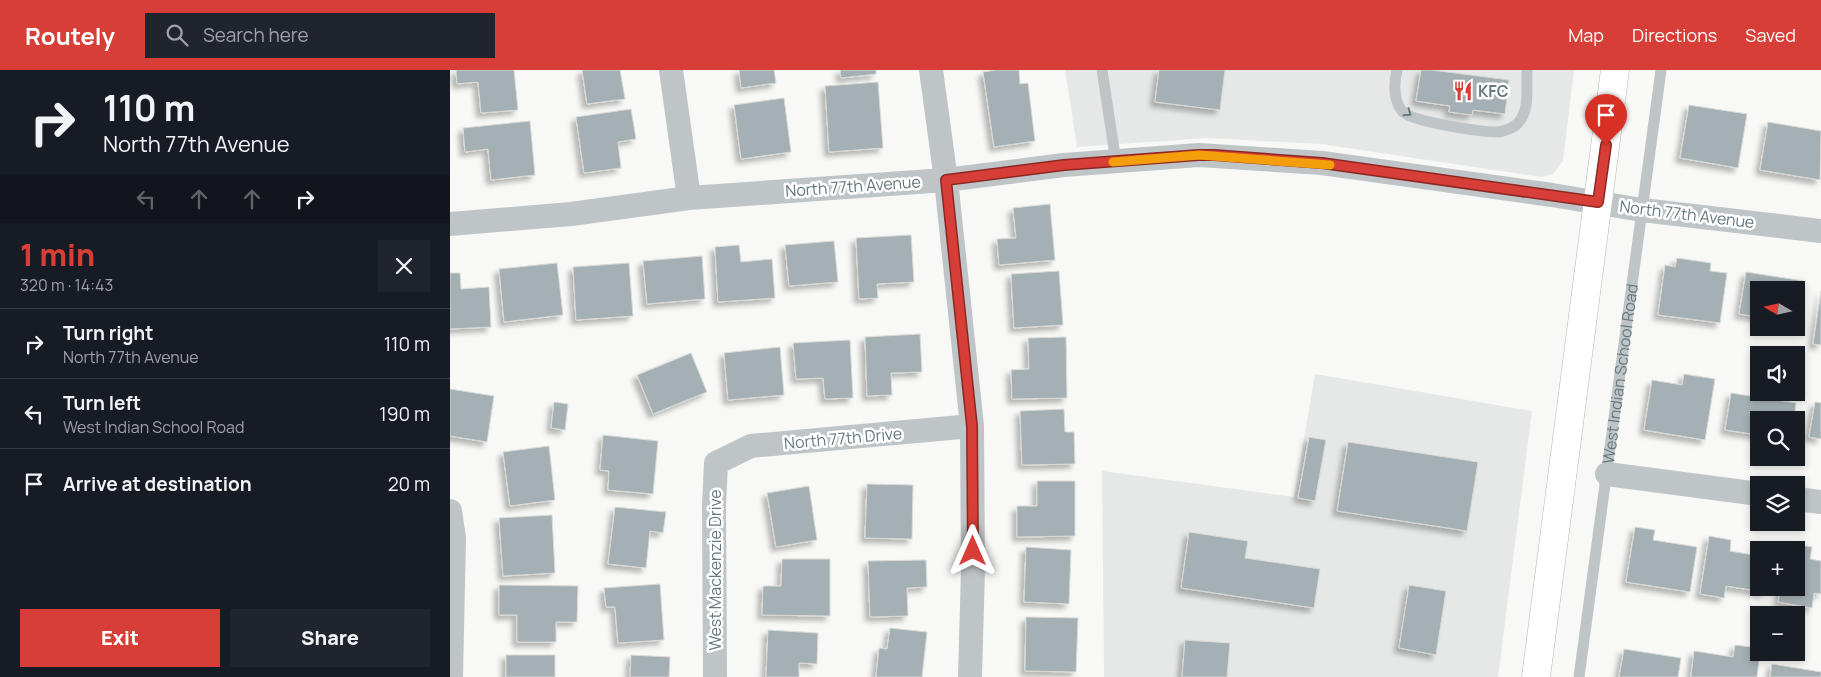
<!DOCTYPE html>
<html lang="en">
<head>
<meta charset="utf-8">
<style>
  :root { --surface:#171b24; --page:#20242c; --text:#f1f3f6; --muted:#9ea1a6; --line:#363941; --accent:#d73e37 }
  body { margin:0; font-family:Manrope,sans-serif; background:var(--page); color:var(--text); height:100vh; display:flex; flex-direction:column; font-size:19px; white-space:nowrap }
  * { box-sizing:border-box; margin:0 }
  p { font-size:16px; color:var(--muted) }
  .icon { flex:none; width:28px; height:28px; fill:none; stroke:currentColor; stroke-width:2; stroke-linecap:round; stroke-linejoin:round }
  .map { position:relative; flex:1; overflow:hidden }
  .drawer { display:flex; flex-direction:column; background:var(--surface); width:450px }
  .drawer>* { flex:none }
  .guide { background:#171b24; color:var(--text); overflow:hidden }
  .needle { width:32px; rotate:279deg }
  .controls { position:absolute; left:1300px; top:211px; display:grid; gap:10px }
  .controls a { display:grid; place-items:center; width:55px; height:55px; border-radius:0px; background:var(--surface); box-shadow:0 2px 8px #0003; font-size:25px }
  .pin { position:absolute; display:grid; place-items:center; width:42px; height:42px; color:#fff; margin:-51px -21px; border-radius:50% 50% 50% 0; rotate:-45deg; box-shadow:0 0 5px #0007 }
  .pin .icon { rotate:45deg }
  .me { position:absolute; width:55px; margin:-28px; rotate:0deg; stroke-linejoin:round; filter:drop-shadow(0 0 4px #0008) }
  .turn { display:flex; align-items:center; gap:18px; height:105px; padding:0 20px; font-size:22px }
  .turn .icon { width:65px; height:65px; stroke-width:2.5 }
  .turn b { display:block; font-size:35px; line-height:42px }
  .lanes { display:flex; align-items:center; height:48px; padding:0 20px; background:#0003; justify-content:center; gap:25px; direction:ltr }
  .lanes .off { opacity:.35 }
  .round { display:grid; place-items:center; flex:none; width:52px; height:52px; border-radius:0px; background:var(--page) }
  .overview { display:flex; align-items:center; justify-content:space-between; height:85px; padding:0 20px }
  h1 { font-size:30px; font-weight:800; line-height:38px; color:var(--accent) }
  .cta { display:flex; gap:10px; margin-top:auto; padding:10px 20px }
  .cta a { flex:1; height:58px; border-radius:0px; background:var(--accent); color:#fff; font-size:20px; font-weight:800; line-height:58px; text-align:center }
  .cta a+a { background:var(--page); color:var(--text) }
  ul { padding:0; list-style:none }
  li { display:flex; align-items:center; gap:15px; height:70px; padding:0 20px; border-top:1px solid var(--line) }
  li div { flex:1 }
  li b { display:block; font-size:19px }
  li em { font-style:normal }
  header { display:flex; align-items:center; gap:30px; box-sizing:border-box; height:70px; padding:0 25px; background:var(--accent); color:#fff }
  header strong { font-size:24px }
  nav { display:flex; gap:28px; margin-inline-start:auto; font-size:18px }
  .search { width:350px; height:45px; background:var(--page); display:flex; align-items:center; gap:12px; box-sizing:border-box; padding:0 18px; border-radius:0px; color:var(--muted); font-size:19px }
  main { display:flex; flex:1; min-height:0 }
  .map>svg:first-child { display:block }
  .built { fill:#e6e8e7 }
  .building { fill:#a4b0b3; stroke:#dadad8; filter:url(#shadow) }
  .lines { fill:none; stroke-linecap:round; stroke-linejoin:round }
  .secondary-casing { stroke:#b0b8ba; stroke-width:29 }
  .service { stroke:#bfc5c7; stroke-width:11 }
  .minor { stroke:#bfc5c7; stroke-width:24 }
  .secondary { stroke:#fff; stroke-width:28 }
  .oneway { stroke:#65797f }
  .route-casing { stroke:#8c2824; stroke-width:12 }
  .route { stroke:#d73e37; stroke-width:9 }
  .slow { stroke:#f59e0b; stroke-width:9 }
  .labels { text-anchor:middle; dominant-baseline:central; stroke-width:5; stroke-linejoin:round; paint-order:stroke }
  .poi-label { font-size:16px; font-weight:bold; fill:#65797f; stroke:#fff; text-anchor:start }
  .street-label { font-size:16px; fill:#65797f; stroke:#fff }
</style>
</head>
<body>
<header>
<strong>Routely</strong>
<div class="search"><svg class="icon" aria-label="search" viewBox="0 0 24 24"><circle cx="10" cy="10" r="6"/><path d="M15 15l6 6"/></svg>Search here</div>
<nav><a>Map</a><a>Directions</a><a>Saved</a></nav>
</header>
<main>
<section class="drawer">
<div class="guide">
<div class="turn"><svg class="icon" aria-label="right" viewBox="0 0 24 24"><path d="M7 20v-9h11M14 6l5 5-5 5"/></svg><div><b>110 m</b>North 77th Avenue</div></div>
<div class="lanes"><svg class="icon off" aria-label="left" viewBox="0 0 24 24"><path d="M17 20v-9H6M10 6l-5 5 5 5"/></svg><svg class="icon off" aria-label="ahead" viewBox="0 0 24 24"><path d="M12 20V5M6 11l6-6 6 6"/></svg><svg class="icon off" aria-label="ahead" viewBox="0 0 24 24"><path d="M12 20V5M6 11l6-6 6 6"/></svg><svg class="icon" aria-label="right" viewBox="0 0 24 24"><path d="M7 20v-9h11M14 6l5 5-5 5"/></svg></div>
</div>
<div class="overview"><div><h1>1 min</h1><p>320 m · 14:43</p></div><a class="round"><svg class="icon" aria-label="close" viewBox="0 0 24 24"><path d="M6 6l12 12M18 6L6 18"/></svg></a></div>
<ul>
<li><svg class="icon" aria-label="right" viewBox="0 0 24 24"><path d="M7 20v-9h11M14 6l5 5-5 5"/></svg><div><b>Turn right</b><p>North 77th Avenue</p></div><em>110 m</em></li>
<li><svg class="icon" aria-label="left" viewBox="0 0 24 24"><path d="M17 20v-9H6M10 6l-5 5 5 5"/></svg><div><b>Turn left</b><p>West Indian School Road</p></div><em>190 m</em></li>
<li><svg class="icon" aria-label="arrive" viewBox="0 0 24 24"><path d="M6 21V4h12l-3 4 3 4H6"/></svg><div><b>Arrive at destination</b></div><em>20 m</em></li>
</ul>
<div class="cta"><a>Exit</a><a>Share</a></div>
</section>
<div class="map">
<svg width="1371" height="607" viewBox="0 0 1371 607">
  <defs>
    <filter id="shadow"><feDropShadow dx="-4.5" dy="4.5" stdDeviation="2.5" flood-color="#0004"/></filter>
  </defs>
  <rect width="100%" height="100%" fill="#f8f8f6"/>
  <path class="built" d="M615 0H1124L1113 91 1103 104 1091 107 871 74 757 68 627 77Z
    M865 304 1082 341 1048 607H654L652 401 844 427Z"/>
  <path class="building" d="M6 0H64L68 40 31 43 28 12 7 14Z
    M132 0H170L175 29 137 34Z
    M289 0H324L326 13 291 18Z
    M390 0H426V4L391 8Z
    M545 0H569L570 14 578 13 585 71 544 77 533 2Z
    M709 0H775L770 40 705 32Z
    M971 0H982L1059 10 1055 44 1023 40 1022 45 999 42 1000 36 966 31Z
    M428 12 433 78 379 82 375 16Z
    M334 28 341 82 291 89 284 35Z
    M1239 35 1297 44 1288 98 1230 88Z
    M181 39 186 69 168 72 171 98 134 103 126 47Z
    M80 51 85 105 41 110 38 79 15 82 13 58Z
    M1318 52 1371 61 1370 110 1310 100Z
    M600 134 605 190 549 195 547 169 566 168 563 138Z
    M461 165 464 212 427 214 428 228 409 229 406 168Z
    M384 171 388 212 339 216 335 175Z
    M289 175 291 192 322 189 325 228 268 232 265 177Z
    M252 186 255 229 197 234 193 191Z
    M1227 188 1261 193 1260 201 1277 203 1270 253 1208 245 1215 195 1225 197Z
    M107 193 113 245 54 252 49 199Z
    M179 193 183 246 126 250 123 197Z
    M609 201 613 255 564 258 561 204Z
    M1296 202 1354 211 1348 254 1346 253V220H1309V247L1289 244Z
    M0 203H10L11 219 39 217 41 257 0 259Z
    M1371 221V275L1363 274Z
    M470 264 472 302 441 303 442 325 417 326 415 267Z
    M616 267 617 328 562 329 561 300 579 299 578 268Z
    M400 270 403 328 375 329 373 308 346 309 343 273Z
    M330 277 334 325 278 330 274 283Z
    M241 283 257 322 203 344 187 305Z
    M1234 304 1265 309 1255 370 1194 360 1202 310 1232 315Z
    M0 319 44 326 37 372 0 366Z
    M1281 323 1346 333 1344 350H1309V365L1275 360Z
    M104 332 118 334 115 360 101 358Z
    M1365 332 1371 333V369L1359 367Z
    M614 339 615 362H624L625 394 572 395 570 341Z
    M153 365 208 371 203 424 158 420 159 401 150 400Z
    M859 367 876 370 865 431 848 428Z
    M898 372 1028 392 1017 461 887 441Z
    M99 376 105 430 60 436 53 382Z
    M587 411H625V466L567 467V436H587Z
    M417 414 463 415 462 469 415 468Z
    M359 416 367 470 326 477 317 423Z
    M165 437 216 442 213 463 200 461 196 498 158 494Z
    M102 445 105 503 53 506 49 448Z
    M1185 457 1205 460 1203 470 1247 477 1240 522 1176 512Z
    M739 462 798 471 795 488 870 499 864 538 731 518Z
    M1259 466 1281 470 1280 481 1309 486V518H1315L1314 522 1276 516 1274 528 1250 524Z
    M1337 473 1362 477 1360 489 1371 491V524L1364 523 1362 538 1328 532 1331 518H1346V480H1336Z
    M576 477 621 480 619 534 574 532Z
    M332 489H380V546L312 545 313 516H331Z
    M476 490 477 517 457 518 458 546 420 547 418 491Z
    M210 514 214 570 168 573 165 537H156L154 518Z
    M49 515 128 516 127 552H106V572H67V545H49Z
    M959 515 996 521 986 585 949 578Z
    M576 547 628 548 626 602 575 601Z
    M440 558 477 562 472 607H426L429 578 437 579Z
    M318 560 368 563 367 594 349 593V607H316Z
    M735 570 780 573 777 607H732Z
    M1285 575 1309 578V582H1310L1307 607H1241L1244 581 1283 587Z
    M1174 579 1231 588 1228 607H1169Z
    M56 585H105V607H56Z
    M181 585 220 587 219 607H180Z
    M1322 594 1371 602V607H1320Z"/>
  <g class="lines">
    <defs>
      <path id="secondary" d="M1086 607 1165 0"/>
    </defs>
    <use href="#secondary" class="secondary-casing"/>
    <g class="service">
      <path d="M652 0 666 92"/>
      <path d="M947 0C944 13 943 29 952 41 961 52 1032 62 1048 62 1054 61 1062 58 1066 55 1081 42 1076 17 1077 0"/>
      <path id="s1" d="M1129 607 1211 0"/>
    </g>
    <path class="minor" d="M221 0 239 128
      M481 0 496 110 522 356 523 499 520 607
      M0 154 121 144 239 128 496 110 614 95 749 85 872 93 1102 125 1192 140 1371 161
      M1157 404 1309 424
      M1346 429 1371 432
      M0 441 4 468 1 607
      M265 607 264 436 266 393 301 376 522 356"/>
    <use href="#secondary" class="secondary"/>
  </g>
  <defs><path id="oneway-chevron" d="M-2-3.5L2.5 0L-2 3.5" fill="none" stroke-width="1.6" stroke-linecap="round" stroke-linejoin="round" transform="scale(1.25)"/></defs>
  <use class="oneway" href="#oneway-chevron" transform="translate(958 43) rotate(35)"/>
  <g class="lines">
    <defs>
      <path id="route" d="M523 481 522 356 496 110 614 95 749 85H764L872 93 1148 132 1156 75"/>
    </defs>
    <use href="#route" class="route-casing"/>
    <use href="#route" class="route"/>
    <path class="slow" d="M663 92 749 85 880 95"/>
  </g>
  <defs>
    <symbol id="restaurant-bare" viewBox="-9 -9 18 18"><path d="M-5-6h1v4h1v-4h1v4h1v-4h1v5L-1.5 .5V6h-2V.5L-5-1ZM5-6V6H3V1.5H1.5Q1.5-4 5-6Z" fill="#d73e37" stroke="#fff" stroke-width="2.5" paint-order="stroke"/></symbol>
  </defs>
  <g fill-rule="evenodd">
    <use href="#restaurant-bare" x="999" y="7" width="28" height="28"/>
  </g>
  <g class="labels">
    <g class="poi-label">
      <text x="1028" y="21">KFC</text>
    </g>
    <g class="street-label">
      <text transform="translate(403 116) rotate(-4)">North 77th Avenue</text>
      <text transform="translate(1237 144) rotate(7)">North 77th Avenue</text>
      <text stroke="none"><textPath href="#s1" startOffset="306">West Indian School Road</textPath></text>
      <text transform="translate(393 368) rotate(-5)">North 77th Drive</text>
      <text transform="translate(265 500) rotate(-90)">West Mackenzie Drive</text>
    </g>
  </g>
</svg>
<div class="controls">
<a><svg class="needle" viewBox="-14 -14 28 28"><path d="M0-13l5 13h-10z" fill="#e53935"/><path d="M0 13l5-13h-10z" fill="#9ea1a6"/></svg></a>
<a><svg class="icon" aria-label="sound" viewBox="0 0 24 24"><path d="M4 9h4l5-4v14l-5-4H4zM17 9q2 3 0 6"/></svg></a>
<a><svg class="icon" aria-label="search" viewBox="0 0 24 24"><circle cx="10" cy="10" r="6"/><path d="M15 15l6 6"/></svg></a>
<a><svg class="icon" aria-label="layers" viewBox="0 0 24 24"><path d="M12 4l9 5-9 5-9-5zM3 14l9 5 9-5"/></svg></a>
<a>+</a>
<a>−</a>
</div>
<div class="pin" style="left:1156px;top:75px;background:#d93025"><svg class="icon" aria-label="arrive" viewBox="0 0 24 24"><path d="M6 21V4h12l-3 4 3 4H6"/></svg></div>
<svg class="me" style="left:523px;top:481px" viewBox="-20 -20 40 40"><path d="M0-17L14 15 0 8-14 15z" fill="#d73e37" stroke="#fff" stroke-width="4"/></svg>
</div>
</main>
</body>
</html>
